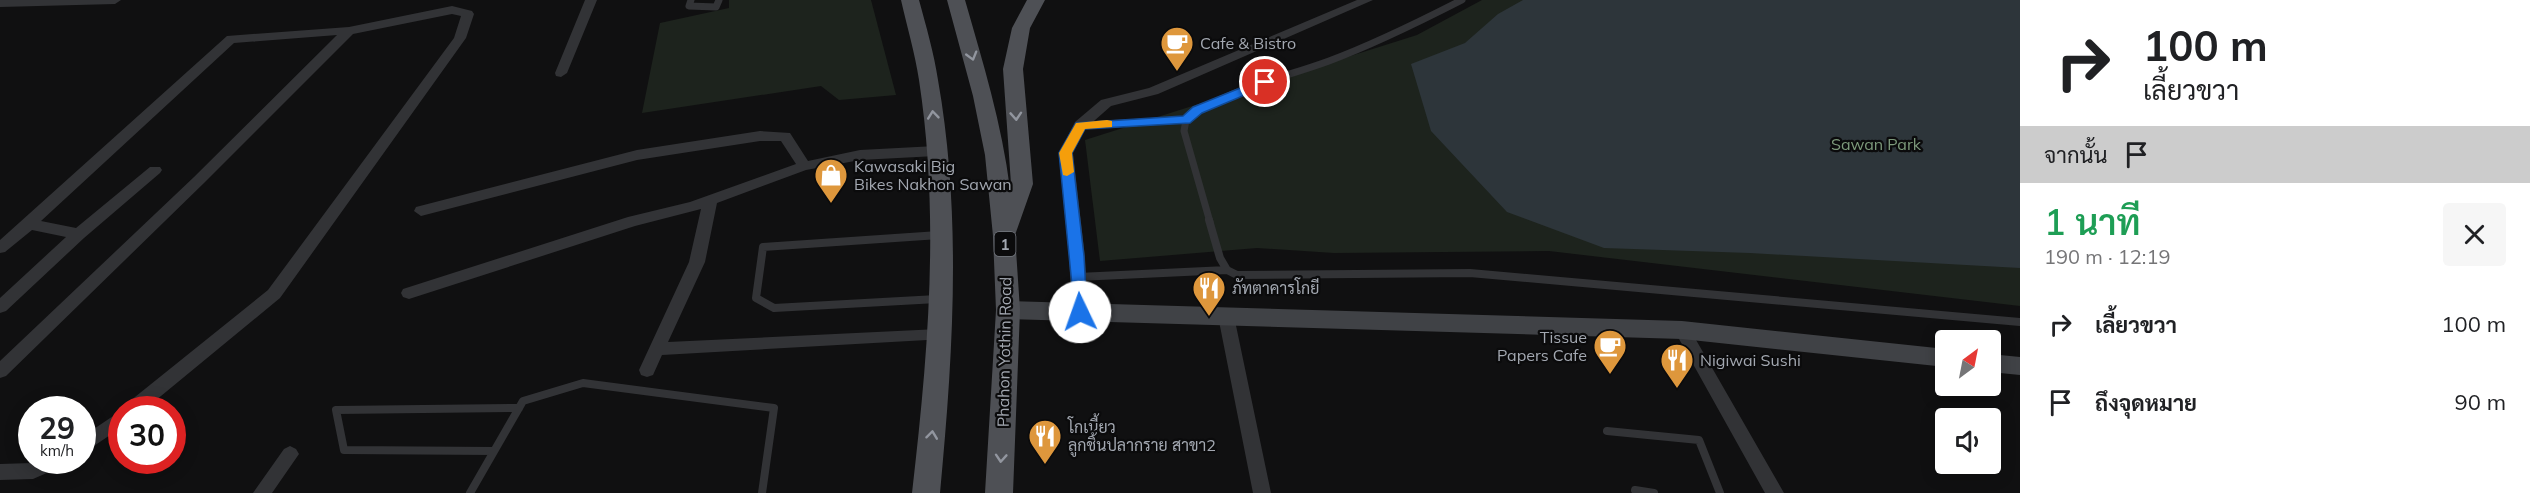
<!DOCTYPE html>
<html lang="th">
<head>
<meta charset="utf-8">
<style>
  :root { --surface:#fff; --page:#f6f6f6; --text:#202124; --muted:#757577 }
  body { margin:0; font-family:Mulish,Sarabun,sans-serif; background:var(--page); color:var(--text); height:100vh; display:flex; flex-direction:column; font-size:22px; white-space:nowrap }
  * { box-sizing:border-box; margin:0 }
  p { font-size:20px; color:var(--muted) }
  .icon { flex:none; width:33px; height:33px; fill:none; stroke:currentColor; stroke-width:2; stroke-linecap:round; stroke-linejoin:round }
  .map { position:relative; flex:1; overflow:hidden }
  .drawer { display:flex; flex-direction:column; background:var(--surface); width:510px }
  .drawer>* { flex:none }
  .hud { background:#fff; color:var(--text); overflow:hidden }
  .needle { width:39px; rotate:32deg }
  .controls { position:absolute; left:1935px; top:330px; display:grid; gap:12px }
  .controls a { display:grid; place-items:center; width:66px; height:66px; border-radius:6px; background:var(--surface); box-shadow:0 3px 15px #0003; font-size:30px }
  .speed { position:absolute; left:18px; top:396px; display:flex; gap:12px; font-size:30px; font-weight:700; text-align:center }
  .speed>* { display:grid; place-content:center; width:78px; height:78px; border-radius:50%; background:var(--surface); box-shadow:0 3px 15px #0003; line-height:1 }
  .speed small { font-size:15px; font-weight:400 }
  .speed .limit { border:9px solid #d22; background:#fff; color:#111 }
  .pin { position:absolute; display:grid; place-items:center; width:51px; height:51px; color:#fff; margin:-26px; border:3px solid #fff; border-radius:50%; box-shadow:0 2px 6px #0007 }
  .me { position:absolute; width:66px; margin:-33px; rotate:357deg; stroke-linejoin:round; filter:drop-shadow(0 0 4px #0008) }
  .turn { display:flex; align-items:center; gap:21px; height:126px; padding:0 24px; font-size:27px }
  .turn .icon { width:78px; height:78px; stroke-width:2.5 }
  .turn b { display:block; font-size:42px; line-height:51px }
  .then { display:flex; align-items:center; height:57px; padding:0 24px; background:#0003; gap:12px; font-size:22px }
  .round { display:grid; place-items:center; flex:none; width:63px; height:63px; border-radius:6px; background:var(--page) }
  .overview { display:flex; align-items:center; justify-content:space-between; height:102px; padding:0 24px }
  h1 { font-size:36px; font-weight:600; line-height:45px; color:#1e9e55 }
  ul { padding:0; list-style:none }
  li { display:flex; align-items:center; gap:18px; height:78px; padding:0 24px }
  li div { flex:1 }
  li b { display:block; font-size:22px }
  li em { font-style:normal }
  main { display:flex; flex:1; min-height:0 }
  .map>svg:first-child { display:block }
  .green { fill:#1d231d }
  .water { fill:#2d353a }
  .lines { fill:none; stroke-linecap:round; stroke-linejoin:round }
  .lane-far1 { stroke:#323336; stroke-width:7 }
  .lane { stroke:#323336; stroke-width:8 }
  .street { fill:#323336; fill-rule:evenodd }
  .secondary { fill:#404246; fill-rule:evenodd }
  .primary { fill:#4e5055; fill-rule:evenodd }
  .oneway { stroke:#92969f }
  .route { fill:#1a73e8; stroke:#114b97; stroke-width:1.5 }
  .slow { fill:#f59e0b }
  .labels { text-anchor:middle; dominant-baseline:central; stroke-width:4.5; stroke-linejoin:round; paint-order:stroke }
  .shield { fill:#0b0b0c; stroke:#757980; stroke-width:1.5 }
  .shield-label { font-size:15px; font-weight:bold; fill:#a3a8b1 }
  .poi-label { font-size:16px; fill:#a3a8b1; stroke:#0b0b0c; text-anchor:start }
  .park-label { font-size:16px; fill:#7d9a7b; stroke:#0b0b0c }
  .street-label { font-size:16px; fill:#a3a8b1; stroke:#0b0b0c }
</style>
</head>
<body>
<main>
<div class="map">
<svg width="2020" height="493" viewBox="0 0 2020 493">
  <rect width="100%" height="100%" fill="#101011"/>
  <path class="green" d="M729 0H871L896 95 839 100 821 86 642 113 660 23 729 8Z
    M1482 0H2020V306L1549 251 1334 253 1257 248 1100 261 1085 140 1417 35Z"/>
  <path class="water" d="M1523 0H2020V268L1750 253 1604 248 1507 212 1431 131 1411 64 1465 43 1498 14Z"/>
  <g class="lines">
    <path class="lane-far1" d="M691 0 689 6 716 7 719 0
      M1080 125 1186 120
      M1210 222 1184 131 1186 120C1229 88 1280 79 1329 61 1375 44 1419 22 1462 0"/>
    <path class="lane" d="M1209 220 1220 258 1227 270
      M1078 277 1227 270 1237 275 1470 273 2020 322
      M937 299 774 308 756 298 763 247 939 235
      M1607 431 1699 440 1720 493
      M494 451 344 450 336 410 519 408
      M1635 490 1654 493
      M470 493 523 401 583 383 774 408 762 493"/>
    <path class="street" d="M0 0H121L115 4 0 7Z
      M585 0H597L567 73 561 77 556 76 555 73Z
      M1357 0H1373L1158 94 1111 106 1086 128 1073 153 1085 257 1088 312 1086 316H1074L1072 312 1069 257 1059 153 1075 122 1101 100 1149 88Z
      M452 6 472 11 474 14 466 38 280 298 144 410H123L125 405 268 290 454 38 461 16 452 14 353 34 204 183 6 376 0 378V361L194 177 337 35 234 43 41 221 76 228 150 167H160L162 170 160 173 84 238 6 311 0 313V298L66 237 32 230 5 252 0 253V240L227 36 349 27Z
      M760 131 790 133 808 161 860 150 936 146 943 151 936 156 860 160 806 170 717 203 705 262 668 342 939 329 945 331 947 335 945 339 662 355 653 375 647 377 641 375 639 370 689 262 701 209 635 226 409 299 403 297 401 293 403 289 628 217 690 202 796 164 781 141H760L637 160 421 216 414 211 416 207 637 150Z
      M1226 310 1232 312 1234 316 1271 493H1253L1218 316 1220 312Z
      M1682 324 1688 326 1784 493H1765L1674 330 1676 326Z
      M122 410V427L82 454V437Z
      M290 446 296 449 299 454 272 493H253L284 449Z
      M39 460H68L65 465 33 479 0 480V464L32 463Z"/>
    <path class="secondary" d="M1008 301 1682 321 1946 349V367L1682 339 1008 319 1000 316 997 310 1000 304Z
      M1990 354 2020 357V375L1990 372Z"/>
    <path class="primary" d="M901 0H919C926 26 934 53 938 80 962 216 953 356 940 493H912C928 356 940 217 919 80 915 53 907 27 901 0Z
      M947 0H965C983 63 1002 124 1010 189L1011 184 1003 69 1012 28 1027 0H1045L1030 28 1023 69 1033 184 1015 235 1020 310 1013 493H985L996 310 993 236 985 155 973 96Z"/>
  </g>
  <defs><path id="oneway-chevron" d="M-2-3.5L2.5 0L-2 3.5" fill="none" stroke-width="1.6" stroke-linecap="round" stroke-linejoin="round" transform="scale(1.5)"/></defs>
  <g class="oneway">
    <use href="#oneway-chevron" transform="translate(972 56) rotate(74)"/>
    <use href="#oneway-chevron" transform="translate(933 115) rotate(-96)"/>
    <use href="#oneway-chevron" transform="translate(1016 116) rotate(86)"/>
    <use href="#oneway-chevron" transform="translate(932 435) rotate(-83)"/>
    <use href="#oneway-chevron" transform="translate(1001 458) rotate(94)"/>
  </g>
  <path class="route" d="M1265 78 1269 79V85L1202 113 1190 123 1085 129 1072 153 1084 256 1087 312 1085 316H1075L1059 153 1076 123 1183 116 1193 107Z"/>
  <path class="slow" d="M1107 120 1112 121V127L1085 129 1072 153 1074 172 1067 176 1063 175 1059 153 1076 123Z"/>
  <defs>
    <symbol id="cafe-pin" viewBox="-11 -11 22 30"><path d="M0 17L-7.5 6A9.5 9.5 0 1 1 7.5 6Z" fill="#de973c" stroke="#0b0b0c"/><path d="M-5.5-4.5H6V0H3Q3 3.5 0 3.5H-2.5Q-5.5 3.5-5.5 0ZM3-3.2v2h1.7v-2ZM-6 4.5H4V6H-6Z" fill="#fff"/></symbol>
    <symbol id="shop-pin" viewBox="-11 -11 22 30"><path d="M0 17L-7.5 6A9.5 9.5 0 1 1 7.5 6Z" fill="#de973c" stroke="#0b0b0c"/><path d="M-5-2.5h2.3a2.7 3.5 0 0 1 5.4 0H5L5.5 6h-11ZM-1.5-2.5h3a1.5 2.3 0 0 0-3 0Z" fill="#fff"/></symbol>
    <symbol id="restaurant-pin" viewBox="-11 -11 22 30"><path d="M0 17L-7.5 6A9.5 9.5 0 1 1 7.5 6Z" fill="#de973c" stroke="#0b0b0c"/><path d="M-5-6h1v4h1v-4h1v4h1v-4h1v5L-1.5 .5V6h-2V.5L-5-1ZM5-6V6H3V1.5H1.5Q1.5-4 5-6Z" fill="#fff"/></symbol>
  </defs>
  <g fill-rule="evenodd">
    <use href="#cafe-pin" x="1158" y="24" width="38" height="52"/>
    <use href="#shop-pin" x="812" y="156" width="38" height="52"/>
    <use href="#restaurant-pin" x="1190" y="269" width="38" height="52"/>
    <use href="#cafe-pin" x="1591" y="327" width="38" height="52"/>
    <use href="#restaurant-pin" x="1658" y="341" width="38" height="52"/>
    <use href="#restaurant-pin" x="1026" y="417" width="38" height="52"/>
  </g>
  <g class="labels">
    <rect class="shield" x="994.5" y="232" width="21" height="24" rx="4.5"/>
    <g class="shield-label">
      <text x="1005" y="244">1</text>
    </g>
    <g class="poi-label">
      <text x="1200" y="43">Cafe &amp; Bistro</text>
      <text x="854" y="166">Kawasaki Big<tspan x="854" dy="18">Bikes Nakhon Sawan</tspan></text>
      <text x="1232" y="288">ภัทตาคารโกยี</text>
      <text x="1587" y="337" text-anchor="end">Tissue<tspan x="1587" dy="18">Papers Cafe</tspan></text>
      <text x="1700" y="360">Nigiwai Sushi</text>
      <text x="1068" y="427">โกเนี้ยว<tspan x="1068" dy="18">ลูกชิ้นปลากราย สาขา2</tspan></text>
    </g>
    <g class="park-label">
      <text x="1876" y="144">Sawan Park</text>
    </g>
    <g class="street-label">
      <text transform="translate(1004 352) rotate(-89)">Phahon Yothin Road</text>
    </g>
  </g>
</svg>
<div class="controls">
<a><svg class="needle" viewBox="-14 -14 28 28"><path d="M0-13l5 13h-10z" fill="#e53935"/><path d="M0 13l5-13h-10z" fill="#757577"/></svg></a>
<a><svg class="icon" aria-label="sound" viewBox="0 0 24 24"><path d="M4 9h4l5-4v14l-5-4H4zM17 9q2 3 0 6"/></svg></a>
</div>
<div class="speed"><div>29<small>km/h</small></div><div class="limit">30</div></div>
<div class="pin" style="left:1265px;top:82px;background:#d93025"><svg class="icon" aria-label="arrive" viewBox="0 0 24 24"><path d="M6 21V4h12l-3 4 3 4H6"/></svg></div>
<svg class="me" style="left:1080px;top:312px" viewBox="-20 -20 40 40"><circle r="19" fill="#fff"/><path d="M0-13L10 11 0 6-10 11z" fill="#1a73e8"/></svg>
</div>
<section class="drawer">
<div class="hud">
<div class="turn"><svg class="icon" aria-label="right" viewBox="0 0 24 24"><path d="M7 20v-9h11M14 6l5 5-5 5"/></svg><div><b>100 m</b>เลี้ยวขวา</div></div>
<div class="then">จากนั้น<svg class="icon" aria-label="arrive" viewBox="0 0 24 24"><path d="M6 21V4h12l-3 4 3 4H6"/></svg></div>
</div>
<div class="overview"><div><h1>1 นาที</h1><p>190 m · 12:19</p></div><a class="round"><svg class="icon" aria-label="close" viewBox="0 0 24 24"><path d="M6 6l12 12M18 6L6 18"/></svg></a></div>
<ul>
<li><svg class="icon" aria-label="right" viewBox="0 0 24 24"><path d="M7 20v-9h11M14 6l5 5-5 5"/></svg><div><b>เลี้ยวขวา</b></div><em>100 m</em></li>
<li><svg class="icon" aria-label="arrive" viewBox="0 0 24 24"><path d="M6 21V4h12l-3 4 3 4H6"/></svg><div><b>ถึงจุดหมาย</b></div><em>90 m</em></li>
</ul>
</section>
</main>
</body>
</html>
